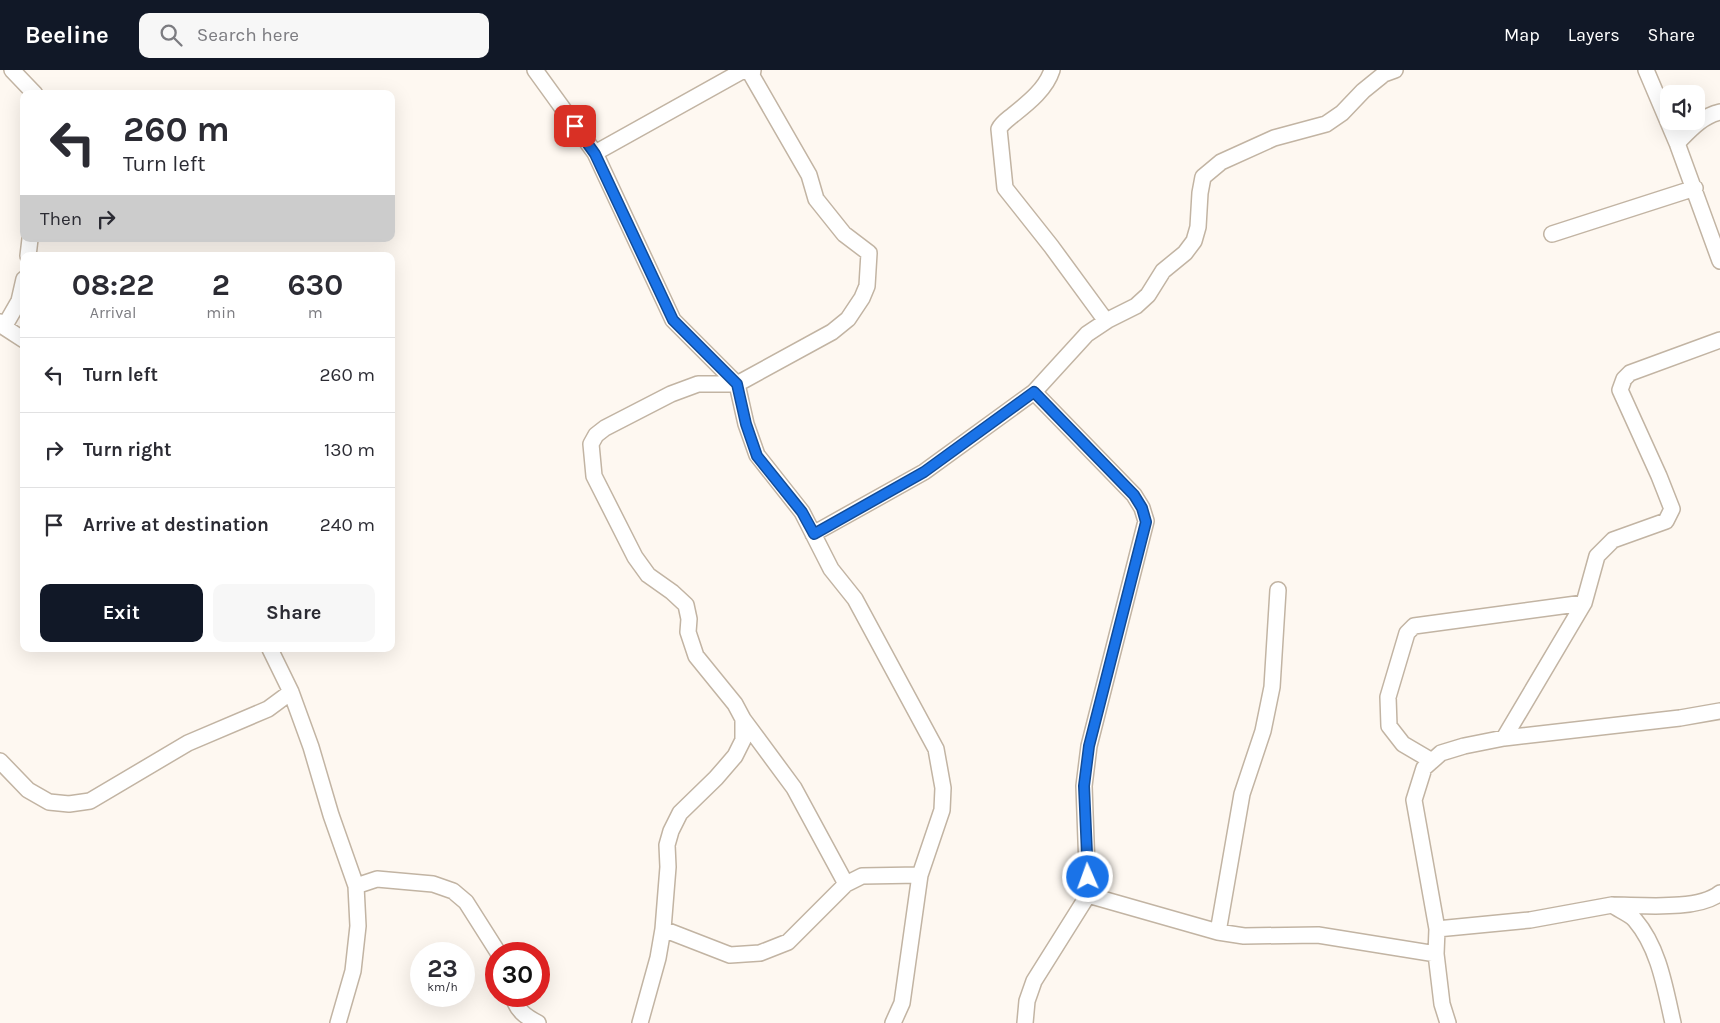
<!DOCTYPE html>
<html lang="en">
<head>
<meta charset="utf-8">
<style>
  :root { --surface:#fff; --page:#f7f7f7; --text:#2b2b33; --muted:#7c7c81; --line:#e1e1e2; --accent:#111827 }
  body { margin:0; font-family:Karla,sans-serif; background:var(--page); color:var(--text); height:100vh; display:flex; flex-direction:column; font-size:19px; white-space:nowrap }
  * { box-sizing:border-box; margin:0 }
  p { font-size:16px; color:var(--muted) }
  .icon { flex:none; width:28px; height:28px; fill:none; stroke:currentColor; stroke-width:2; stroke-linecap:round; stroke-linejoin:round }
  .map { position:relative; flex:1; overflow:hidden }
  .sheet { position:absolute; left:20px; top:182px; width:375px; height:400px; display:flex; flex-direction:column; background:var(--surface); border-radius:10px; box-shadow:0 5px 20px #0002 }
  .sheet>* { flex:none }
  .guide { position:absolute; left:20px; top:20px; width:375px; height:152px; border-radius:10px; box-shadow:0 5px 20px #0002; background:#fff; color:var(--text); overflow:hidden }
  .tools { position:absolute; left:1660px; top:15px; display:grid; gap:10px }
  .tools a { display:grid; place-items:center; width:45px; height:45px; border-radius:10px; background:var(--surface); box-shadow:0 5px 20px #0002; font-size:25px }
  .speed { position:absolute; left:410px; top:872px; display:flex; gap:10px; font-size:25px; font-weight:700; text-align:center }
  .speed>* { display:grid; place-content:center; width:65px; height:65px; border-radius:50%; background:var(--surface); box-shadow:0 5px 20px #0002; line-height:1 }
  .speed small { font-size:12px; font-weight:400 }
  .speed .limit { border:8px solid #d22; background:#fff; color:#111 }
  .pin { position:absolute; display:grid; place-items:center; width:42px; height:42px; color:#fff; margin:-21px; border-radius:10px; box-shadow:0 2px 8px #0006 }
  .me { position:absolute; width:55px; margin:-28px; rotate:358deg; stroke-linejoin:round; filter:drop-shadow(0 0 4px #0008) }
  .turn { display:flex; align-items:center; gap:18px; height:105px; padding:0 20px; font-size:22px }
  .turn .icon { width:65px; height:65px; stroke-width:2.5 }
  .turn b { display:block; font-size:35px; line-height:42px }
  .then { display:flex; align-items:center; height:48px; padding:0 20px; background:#0003; gap:10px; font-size:19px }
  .eta { display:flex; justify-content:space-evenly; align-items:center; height:85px; text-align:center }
  .eta b { font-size:30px; font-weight:700; line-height:35px }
  .action { display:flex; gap:10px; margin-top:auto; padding:10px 20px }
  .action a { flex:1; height:58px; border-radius:10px; background:var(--accent); color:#fff; font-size:20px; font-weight:700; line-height:58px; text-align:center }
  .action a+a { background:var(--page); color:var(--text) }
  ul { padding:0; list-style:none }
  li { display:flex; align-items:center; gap:15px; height:75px; padding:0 20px; border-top:1px solid var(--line) }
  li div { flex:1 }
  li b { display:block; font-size:19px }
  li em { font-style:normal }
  header { display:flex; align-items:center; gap:30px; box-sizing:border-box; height:70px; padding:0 25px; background:var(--accent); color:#fff }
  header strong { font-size:24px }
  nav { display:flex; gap:28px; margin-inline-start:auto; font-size:18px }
  .search { width:350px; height:45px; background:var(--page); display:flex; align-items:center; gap:12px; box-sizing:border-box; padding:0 18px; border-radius:10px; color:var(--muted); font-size:19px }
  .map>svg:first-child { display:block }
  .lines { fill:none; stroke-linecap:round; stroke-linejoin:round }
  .minor-casing { stroke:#c2b4a3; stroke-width:18 }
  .minor { stroke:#fff; stroke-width:15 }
  .route-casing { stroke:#114b97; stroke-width:12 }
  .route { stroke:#1a73e8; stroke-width:9 }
</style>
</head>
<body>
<header>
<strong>Beeline</strong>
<div class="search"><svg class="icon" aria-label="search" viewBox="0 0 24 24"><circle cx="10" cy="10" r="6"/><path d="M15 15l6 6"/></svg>Search here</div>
<nav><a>Map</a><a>Layers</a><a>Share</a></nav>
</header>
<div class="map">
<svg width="1720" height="953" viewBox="0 0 1720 953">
  <rect width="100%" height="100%" fill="#fef8f1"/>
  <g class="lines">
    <defs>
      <path id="minor" d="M12 0 35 24
        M535 0 595 83 673 250 737 314H698L671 324 605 358 596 365 591 374 594 406 635 487 648 505 672 522 686 535 689 549 688 562 696 586 735 634 743 649V670L735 686 716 708 680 743 671 761 667 775 668 797 663 859 658 888 640 953
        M753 0 752 6 809 105 816 129 844 164 869 183 867 216 862 228 848 249 832 262 737 314 746 354 757 385 802 442 831 499 855 529 936 679 943 718 942 740 920 805 902 933 893 953
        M1052 0C1046 19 1028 33 1013 45 1007 50 1002 53 999 59L1005 118 1051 176 1106 251
        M1646 0 1677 73 1720 191
        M1677 73C1690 60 1702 46 1720 42
        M595 83 744 0
        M1552 164 1695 118
        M28 186 30 169
        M0 252 4 257 24 270
        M4 257 19 231 24 209
        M813 464 924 402 1034 322 1087 264 1108 250 1136 236 1148 225 1163 201 1185 183 1194 171 1198 157 1200 123 1203 107 1221 92 1274 68 1326 54 1342 43 1363 21 1384 4 1395 0
        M270 579 291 622 311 677 331 745 356 816 358 856 353 901 338 953
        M743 649 794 718 846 814
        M1504 668 1584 533 1597 486 1613 470 1666 451 1672 439 1659 406 1620 320 1624 309 1630 303 1720 270
        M0 691 28 720 49 732 69 734 90 731 188 673 268 639 291 622
        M1432 691 1403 674 1389 656 1388 627 1407 563 1414 556 1584 533
        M356 816 377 809 433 814 453 821 466 832 499 884
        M1088 825 1218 862 1244 866 1318 865 1436 884
        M1612 835C1641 835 1698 841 1720 823
        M663 859 730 885 760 883 788 872 846 814 862 806 920 805
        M1437 859 1530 850 1612 835C1619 840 1630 844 1635 850 1659 878 1665 918 1673 953
        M1218 862 1242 724 1263 661 1272 617 1278 520
        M513 926C516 940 526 947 538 953
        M1025 953 1027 931 1034 911 1088 825 1084 716 1089 676 1146 451 1142 438 1134 425 1034 322
        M1448 953 1442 934 1436 884 1437 859 1414 730 1424 698 1441 683 1464 676 1504 668 1680 648 1720 641"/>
    </defs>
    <use href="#minor" class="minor-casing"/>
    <use href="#minor" class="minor"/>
  </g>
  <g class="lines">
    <defs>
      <path id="route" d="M575 56 595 84 673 250 737 314 746 354 757 386 802 442 814 464 924 402 1034 322 1134 425 1142 438 1146 452 1089 676 1084 716 1088 807"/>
    </defs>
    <use href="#route" class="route-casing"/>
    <use href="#route" class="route"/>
  </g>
</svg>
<div class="tools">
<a><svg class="icon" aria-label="sound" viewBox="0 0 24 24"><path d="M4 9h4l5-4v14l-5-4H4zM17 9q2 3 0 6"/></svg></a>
</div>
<div class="speed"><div>23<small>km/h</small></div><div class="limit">30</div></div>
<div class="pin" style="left:575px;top:56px;background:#d93025"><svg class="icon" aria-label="arrive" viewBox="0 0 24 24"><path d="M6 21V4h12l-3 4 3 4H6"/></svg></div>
<svg class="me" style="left:1088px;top:807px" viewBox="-20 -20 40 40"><circle r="17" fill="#1a73e8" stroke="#fff" stroke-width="3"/><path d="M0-11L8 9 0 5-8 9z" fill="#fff"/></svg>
<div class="guide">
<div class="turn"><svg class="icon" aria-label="left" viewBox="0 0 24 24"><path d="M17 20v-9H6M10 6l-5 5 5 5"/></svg><div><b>260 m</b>Turn left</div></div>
<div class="then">Then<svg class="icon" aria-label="right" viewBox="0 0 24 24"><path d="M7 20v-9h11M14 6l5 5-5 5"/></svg></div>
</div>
<section class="sheet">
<div class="eta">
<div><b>08:22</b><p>Arrival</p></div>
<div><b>2</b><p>min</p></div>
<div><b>630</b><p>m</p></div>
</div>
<ul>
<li><svg class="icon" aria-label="left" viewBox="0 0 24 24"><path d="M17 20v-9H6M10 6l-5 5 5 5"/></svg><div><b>Turn left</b></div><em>260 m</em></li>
<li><svg class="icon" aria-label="right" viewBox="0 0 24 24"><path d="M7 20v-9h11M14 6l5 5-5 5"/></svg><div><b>Turn right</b></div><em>130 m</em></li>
<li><svg class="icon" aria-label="arrive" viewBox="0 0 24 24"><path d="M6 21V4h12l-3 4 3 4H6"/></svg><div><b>Arrive at destination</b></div><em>240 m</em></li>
</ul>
<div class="action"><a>Exit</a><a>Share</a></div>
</section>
</div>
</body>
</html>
